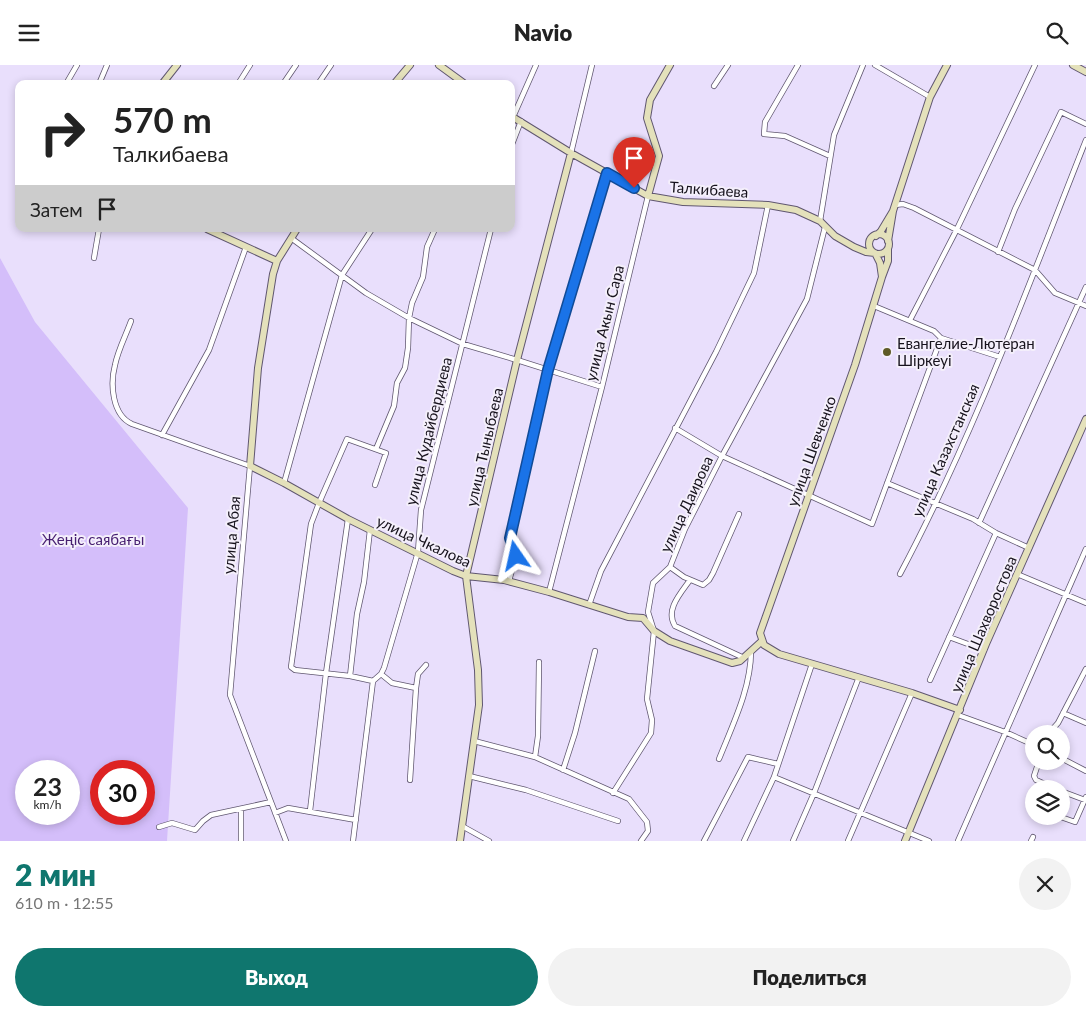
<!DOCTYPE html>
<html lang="ru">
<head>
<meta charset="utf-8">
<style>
  :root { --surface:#fff; --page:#f2f2f2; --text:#222; --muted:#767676; --accent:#0f766e }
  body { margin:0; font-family:Lato,sans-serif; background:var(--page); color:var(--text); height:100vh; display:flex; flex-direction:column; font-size:19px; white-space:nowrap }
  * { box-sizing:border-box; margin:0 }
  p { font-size:16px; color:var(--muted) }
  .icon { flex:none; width:28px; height:28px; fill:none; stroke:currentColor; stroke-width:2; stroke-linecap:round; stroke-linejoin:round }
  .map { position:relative; height:776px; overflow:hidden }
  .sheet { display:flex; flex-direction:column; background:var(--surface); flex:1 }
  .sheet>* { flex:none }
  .guide { position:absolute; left:15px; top:15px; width:500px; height:152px; border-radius:10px; box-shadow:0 2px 8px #0003; background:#fff; color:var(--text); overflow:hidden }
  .fabs { position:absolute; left:1025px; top:660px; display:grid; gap:10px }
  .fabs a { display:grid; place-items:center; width:45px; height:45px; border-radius:50%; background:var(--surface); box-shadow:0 2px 8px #0003; font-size:25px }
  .speed { position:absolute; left:15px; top:695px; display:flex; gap:10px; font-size:25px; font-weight:700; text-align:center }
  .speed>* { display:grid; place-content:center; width:65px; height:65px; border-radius:50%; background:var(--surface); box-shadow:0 2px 8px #0003; line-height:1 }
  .speed small { font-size:12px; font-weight:400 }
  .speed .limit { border:8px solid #d22; background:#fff; color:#111 }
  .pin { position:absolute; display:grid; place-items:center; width:42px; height:42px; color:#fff; margin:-51px -21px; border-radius:50% 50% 50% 0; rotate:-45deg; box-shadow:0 0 5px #0007 }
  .pin .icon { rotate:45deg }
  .me { position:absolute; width:55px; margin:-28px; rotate:349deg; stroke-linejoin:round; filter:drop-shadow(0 0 4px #0008) }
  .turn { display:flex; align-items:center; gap:18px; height:105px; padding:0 15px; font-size:22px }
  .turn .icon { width:65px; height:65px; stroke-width:2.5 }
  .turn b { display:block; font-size:35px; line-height:42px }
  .then { display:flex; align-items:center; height:48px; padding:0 15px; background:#0003; gap:10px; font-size:19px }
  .round { display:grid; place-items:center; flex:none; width:52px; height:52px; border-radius:26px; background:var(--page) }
  .head { display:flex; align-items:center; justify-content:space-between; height:85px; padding:0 15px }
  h1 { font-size:30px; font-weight:800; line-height:38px; color:var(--accent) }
  .primary-button { display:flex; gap:10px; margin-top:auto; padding:10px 15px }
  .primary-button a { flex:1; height:58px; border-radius:30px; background:var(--accent); color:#fff; font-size:20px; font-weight:800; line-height:58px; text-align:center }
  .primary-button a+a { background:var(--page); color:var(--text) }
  header { display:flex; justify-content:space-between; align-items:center; height:65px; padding:0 15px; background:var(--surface); font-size:22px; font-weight:800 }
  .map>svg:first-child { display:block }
  .green { fill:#d4befa; fill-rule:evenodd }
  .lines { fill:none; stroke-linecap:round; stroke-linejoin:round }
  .street-casing { stroke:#605770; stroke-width:6 }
  .secondary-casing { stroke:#605770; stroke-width:8 }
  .street { stroke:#fff; stroke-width:4.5 }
  .secondary { stroke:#e4e1bb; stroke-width:6 }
  .route-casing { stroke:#114b97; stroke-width:12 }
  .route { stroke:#1a73e8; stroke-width:9 }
  .poi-dot { fill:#5e5a26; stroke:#f4effb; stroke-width:2 }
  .labels { text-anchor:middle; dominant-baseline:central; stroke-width:4; stroke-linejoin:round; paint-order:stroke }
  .street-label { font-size:15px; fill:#16121c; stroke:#f4effb }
  .poi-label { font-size:15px; fill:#16121c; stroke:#f4effb; text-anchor:start }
  .park-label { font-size:15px; fill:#471f71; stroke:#f4effb }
</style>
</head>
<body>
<header><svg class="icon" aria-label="menu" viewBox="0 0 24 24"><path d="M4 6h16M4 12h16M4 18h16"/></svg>Navio<svg class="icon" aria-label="search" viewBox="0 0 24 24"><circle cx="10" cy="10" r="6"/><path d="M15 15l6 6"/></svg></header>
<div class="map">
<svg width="1086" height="776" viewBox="0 0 1086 776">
  <rect width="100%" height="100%" fill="#e9dffc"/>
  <path class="green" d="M0 193 35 257 188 443 167 776H0ZM26 706H69V749H26ZM101 706H144V749H101Z"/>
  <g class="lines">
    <defs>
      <path id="street" d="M798 0 765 57 764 69 785 71 830 91
        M875 0 930 32
        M66 19 77 0
        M99 19 107 0
        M238 19 250 0
        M283 19 296 0
        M318 19 331 0
        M714 21 728 0
        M513 52 536 0
        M511 82 521 56
        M571 88 592 0
        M895 140 903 139 914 143 1035 205 1055 228 1086 241
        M820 156 834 70 863 0
        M291 173 366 228 409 253 463 279 517 295 602 322
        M998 187 1015 144 1061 47 1086 59
        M94 193 99 164
        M874 241 934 266 941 273 1000 292
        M910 255 957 164 1035 0
        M131 256C126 270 118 285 115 300 110 319 112 350 132 359L250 401 230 630 286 776
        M675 363 722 391 872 459 941 273
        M162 370 209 285 246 182
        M376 384 394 341 397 318 405 303 408 283 409 253 412 238 423 212 427 182 435 164
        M284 418 342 210 372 164
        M887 418 973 454 996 468 1029 483
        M979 458 1086 222
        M670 502 684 512 703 520 709 515 713 508 739 449
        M900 509C974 370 1028 221 1086 75
        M1017 509 1086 538
        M690 515C680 529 665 545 675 561L744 593
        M509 516 516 491 510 473 548 305 607 108
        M549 527 602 322 648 131
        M589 540 601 506 716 287 754 208 768 140
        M949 572 984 585
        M381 609 392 618 416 623
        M350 611 357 549 364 517 370 465
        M930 615 996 468
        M373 616 350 611 295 605 291 602 311 459 319 438 347 374 386 388 375 420
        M1063 648 1086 658
        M958 650 1005 667 1034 680
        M1048 669 1058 658 1086 604
        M474 676 535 692 629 734 647 757 648 766 641 776
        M535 692 538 671 539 597
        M1061 693 1086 706
        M719 694C733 659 751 623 751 586
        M1039 696 1034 711 1036 715 1056 724
        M563 705 575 668 595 586
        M469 711 526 725 618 756
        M774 712 929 776
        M410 715 416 623 418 609 426 600
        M1061 726 1085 735
        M613 728 651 668 652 655 647 634 654 566 648 547 653 518 670 502 685 464 722 391 807 234 825 162
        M310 746 326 608 348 454
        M275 748 288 743 356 755
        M1058 751 1075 757 1086 732
        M462 761 489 776
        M159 762 172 758 195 765 203 756 211 750 271 737
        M241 776V744
        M353 776 373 616 381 609 384 603 418 487 421 445 491 164
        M704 776 748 692 778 699
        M744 776 774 712 812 599
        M793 776 814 728 859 612
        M848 776 912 628
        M958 776 1086 484
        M1031 776 1033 772"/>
      <path id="secondary" d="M439 0 465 19
        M1073 0 1086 7
        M162 19 177 0
        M394 19 410 0
        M511 51 571 88 648 131 683 137 768 140 796 145 820 156 835 171 854 182 866 187 875 188 880 198 882 212 888 196V184
        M648 131 659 91 647 53 650 35 670 0
        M893 146 930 32 947 0
        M207 164 277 196
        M297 164 277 196 273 209 258 303 250 401 284 418 348 454 453 506 466 511 504 515 549 527 628 552 643 553 654 566 670 576 732 598 740 596 762 576
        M869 179a10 10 0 1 1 20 0a10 10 0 1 1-20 0Z
        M876 171 881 166 893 146 888 176
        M882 212 855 300 760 568 764 580 779 589 912 628 960 645
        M460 776 479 640 478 605 466 511 517 295 571 88
        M905 776 986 579 1086 354"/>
    </defs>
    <use href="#street" class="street-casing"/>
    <use href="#secondary" class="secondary-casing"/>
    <use href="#street" class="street"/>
    <use href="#secondary" class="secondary"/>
  </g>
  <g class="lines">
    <defs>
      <path id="route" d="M516 491 510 473 548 305 607 108 634 123"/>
    </defs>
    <use href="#route" class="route-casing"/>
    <use href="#route" class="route"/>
  </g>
  <circle class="poi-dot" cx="887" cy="287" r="5"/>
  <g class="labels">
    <g class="street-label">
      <text transform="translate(709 124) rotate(4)">Талкибаева</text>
      <text transform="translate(604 258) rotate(-76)">улица Акын Сара</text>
      <text transform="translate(428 366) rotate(-76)">улица Кудайбердиева</text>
      <text transform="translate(484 382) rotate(-77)">улица Тыныбаева</text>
      <text transform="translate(945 385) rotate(-66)">улица Казахстанская</text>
      <text transform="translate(811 386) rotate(-70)">улица Шевченко</text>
      <text transform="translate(686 439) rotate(-65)">улица Даирова</text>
      <text transform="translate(231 470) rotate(-85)">улица Абая</text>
      <text transform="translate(424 476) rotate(25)">улица Чкалова</text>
      <text transform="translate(983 559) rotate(-67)">улица Шахворостова</text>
    </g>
    <g class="poi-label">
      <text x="897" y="278">Евангелие-Лютеран<tspan x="897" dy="17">Шіркеуі</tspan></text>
    </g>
    <g class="park-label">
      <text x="93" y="474">Жеңіс саябағы</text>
    </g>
  </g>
</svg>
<div class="fabs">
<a><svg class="icon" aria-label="search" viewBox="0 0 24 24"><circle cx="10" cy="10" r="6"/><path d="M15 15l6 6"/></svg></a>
<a><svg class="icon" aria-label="layers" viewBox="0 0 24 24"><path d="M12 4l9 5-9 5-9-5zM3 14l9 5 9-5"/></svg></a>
</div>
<div class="speed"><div>23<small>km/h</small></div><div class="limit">30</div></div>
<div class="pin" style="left:634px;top:123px;background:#d93025"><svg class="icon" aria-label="arrive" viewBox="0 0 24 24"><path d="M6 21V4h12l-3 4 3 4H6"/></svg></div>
<svg class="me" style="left:516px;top:491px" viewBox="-20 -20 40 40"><path d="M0-17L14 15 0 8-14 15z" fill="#1a73e8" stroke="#fff" stroke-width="4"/></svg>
<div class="guide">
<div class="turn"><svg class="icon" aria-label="right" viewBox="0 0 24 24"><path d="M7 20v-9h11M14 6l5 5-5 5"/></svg><div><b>570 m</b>Талкибаева</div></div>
<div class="then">Затем<svg class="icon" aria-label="arrive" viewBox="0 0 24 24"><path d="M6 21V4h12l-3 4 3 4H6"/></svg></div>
</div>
</div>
<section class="sheet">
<div class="head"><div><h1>2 мин</h1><p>610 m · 12:55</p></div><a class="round"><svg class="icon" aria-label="close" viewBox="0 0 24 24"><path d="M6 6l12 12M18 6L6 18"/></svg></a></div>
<div class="primary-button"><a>Выход</a><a>Поделиться</a></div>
</section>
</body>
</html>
